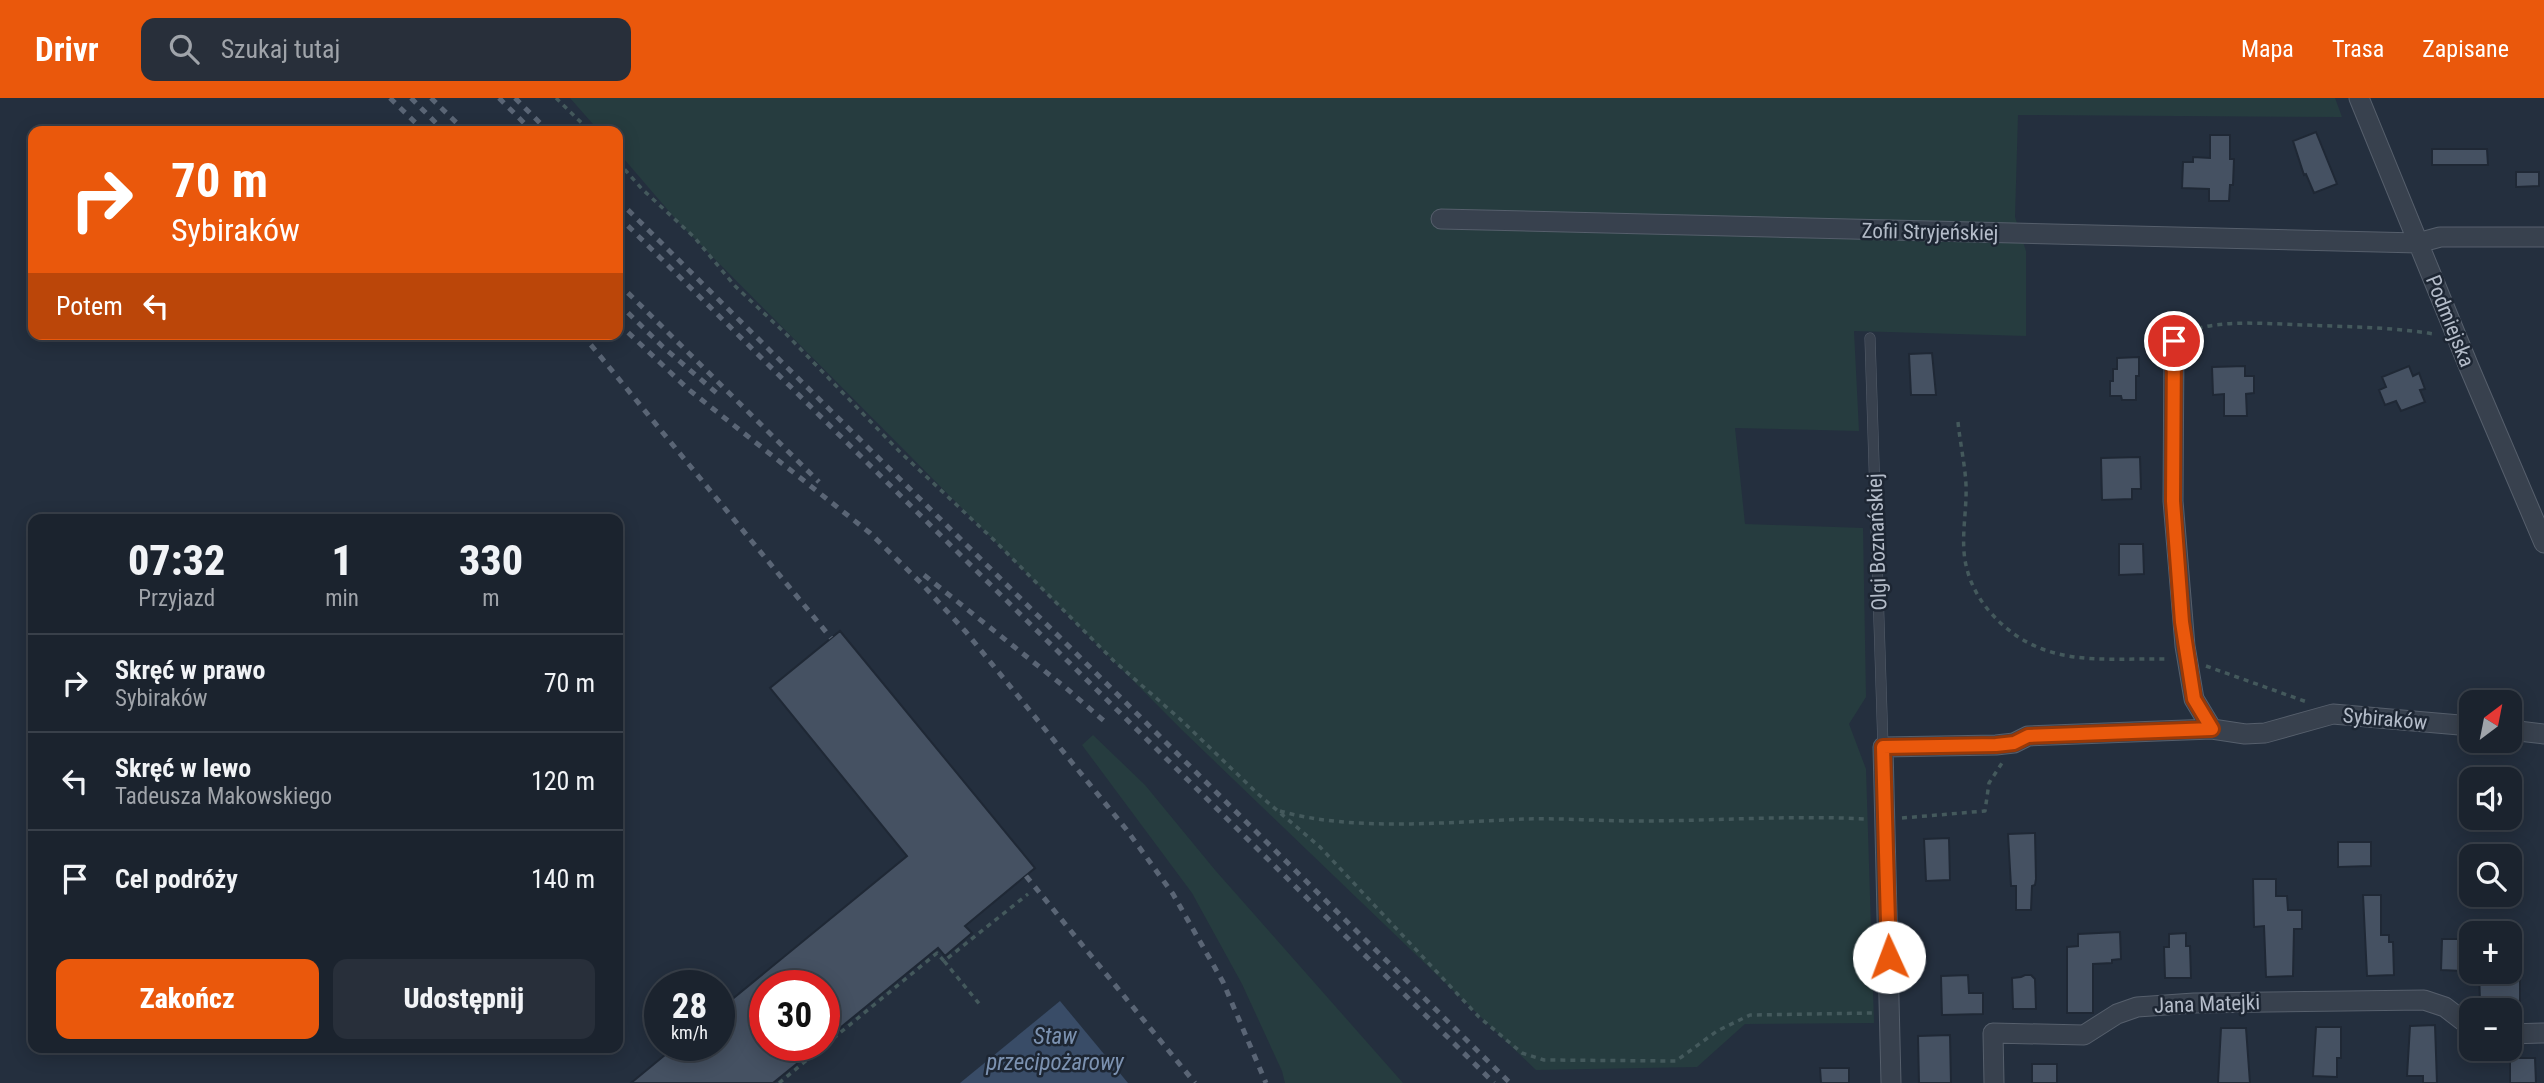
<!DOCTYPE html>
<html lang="pl">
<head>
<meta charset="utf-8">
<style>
  :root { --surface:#1b232e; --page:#282f3a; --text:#f1f3f6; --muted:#a0a4aa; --line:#39404a; --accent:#ea580c }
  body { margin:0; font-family:"Roboto Condensed",sans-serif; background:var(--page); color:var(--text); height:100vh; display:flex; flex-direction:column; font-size:26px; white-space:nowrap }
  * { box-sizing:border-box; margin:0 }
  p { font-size:23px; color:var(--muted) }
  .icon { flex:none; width:38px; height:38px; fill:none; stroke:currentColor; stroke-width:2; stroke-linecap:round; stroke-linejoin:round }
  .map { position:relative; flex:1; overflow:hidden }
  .details { position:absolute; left:28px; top:416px; width:595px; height:539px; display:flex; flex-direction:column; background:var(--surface); border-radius:14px; box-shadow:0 4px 18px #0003,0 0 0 2px var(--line) }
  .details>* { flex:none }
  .guide { position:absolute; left:28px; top:28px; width:595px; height:214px; border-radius:14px; box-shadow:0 4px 18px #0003,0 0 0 2px var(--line); background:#ea580c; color:#fff; overflow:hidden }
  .needle { width:46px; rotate:32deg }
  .controls { position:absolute; left:2459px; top:592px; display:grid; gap:14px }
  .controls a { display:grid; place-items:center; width:63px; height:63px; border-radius:14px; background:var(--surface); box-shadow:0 4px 18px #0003,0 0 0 2px var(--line); font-size:35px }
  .speed { position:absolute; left:644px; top:872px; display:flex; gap:14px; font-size:35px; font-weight:700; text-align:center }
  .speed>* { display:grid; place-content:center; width:91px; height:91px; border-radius:50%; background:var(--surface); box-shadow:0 4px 18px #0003,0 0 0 2px var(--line); line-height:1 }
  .speed small { font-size:18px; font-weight:400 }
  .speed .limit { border:10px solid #d22; background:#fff; color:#111 }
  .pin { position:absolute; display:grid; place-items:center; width:60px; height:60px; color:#fff; margin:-30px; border:4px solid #fff; border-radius:50%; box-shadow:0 2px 7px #0007 }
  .me { position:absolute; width:77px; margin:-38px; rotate:358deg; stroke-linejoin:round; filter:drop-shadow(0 0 5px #0008) }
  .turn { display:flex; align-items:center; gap:24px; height:147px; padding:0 28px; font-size:32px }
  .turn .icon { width:91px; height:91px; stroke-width:2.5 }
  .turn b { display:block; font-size:49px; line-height:60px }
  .then { display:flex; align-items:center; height:66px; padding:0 28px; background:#0003; gap:14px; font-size:26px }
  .eta { display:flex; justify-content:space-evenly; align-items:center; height:119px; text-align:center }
  .eta b { font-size:42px; font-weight:800; line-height:49px }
  .button { display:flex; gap:14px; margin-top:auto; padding:14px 28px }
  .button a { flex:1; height:80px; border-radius:14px; background:var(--accent); color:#fff; font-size:28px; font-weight:800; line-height:80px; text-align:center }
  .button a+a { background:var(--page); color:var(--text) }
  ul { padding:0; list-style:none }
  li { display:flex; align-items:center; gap:21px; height:98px; padding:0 28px; border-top:2px solid var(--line) }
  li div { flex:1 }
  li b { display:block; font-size:26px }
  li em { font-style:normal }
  header { display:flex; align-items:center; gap:42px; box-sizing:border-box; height:98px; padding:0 35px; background:var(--accent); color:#fff }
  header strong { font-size:33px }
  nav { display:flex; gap:38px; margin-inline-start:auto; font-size:24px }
  .search { width:490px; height:63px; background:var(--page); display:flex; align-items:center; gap:18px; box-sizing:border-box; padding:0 24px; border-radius:14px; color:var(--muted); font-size:26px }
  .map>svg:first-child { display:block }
  .green { fill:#263c3f }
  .water { fill:#394c67 }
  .building { fill:#455162; stroke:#1f2835; stroke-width:2 }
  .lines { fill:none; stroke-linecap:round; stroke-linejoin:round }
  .service-casing { stroke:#565f6c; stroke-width:11 }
  .minor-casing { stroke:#565f6c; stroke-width:21 }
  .path { stroke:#44595c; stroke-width:3.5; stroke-dasharray:5 5; stroke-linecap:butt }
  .service { stroke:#38414e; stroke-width:10 }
  .minor { stroke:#38414e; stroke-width:19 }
  .rail { stroke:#5a6575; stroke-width:5; stroke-dasharray:7 7; stroke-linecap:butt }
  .route-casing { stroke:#983908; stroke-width:18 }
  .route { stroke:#ea580c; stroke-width:12 }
  .labels { text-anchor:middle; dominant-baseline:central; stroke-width:5; stroke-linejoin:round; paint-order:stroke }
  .street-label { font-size:21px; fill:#b4bcc9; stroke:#1d2633 }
  .water-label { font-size:23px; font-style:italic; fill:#7c92b1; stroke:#1d2633 }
</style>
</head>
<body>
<header>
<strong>Drivr</strong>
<div class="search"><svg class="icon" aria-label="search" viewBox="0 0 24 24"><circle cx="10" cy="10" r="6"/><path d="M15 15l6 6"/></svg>Szukaj tutaj</div>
<nav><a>Mapa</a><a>Trasa</a><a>Zapisane</a></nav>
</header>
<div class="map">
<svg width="2544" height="985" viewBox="0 0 2544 985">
  <rect width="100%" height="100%" fill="#242f3e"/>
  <path class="green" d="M570 0H2335L2342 19 2018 17 2015 119 2026 153V238L1854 233 1859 333 1735 330 1745 426 1863 430 1866 599 1849 626 1866 671 1874 925 1745 926 1697 969 1536 972 1182 632 679 125 618 54V33H599Z
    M1093 637 1145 687 1215 772 1403 985H1285L1282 973 1242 886 1192 795 1082 647Z"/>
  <path class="water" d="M1060 903 1128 985H960Z"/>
  <path class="building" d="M2316 34 2337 86 2314 95 2306 76 2304 77 2293 43Z
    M2210 37H2230V61H2234L2233 87H2230L2229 103H2209V91L2182 90 2183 64H2193V59L2210 60Z
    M2432 51H2487L2488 67H2432Z
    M2516 74H2539V88L2516 89Z
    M1932 255 1936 297H1911L1909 256Z
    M2139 259V278H2136V302H2122L2121 298H2110V283H2113V271H2117V260Z
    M2245 268V278H2254V295L2246 296 2247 318H2224V296L2213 297 2212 269Z
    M2409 268 2413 278 2419 275 2425 291 2420 292 2425 304 2401 313 2396 303 2385 307 2379 292 2386 289 2382 279Z
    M2140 359 2141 391H2132V401L2102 402 2101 360Z
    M2119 446H2143L2144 476 2119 477Z
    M840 533 1035 770 965 828 972 835 945 858 938 850 824 943V887H765V947H820L773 985H631L677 947H719V912L907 758 770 590Z
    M2035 735 2036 781 2035 787 2032 788 2031 812H2016V788H2011L2008 736Z
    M1949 740 1950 782 1926 783 1924 741Z
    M2338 744H2371V768L2338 769Z
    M2253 781H2276V798H2287L2288 812H2302V831H2294L2293 878 2266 879 2264 828 2254 829Z
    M2363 797H2381V837H2389V844H2393L2394 877 2367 878Z
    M2120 834 2121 861 2112 862V865L2093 866V915H2067V849L2078 848V836Z
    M2186 835V848H2190L2191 880H2165L2164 849H2169V836Z
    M2442 841H2464L2463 873 2441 872Z
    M2479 873H2520V905H2480Z
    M1968 877 1969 895H1983V916L1942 917 1941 878Z
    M2025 877H2031L2035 881 2036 911H2013L2012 880 2021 879Z
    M2435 927 2437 985H2423V978H2407L2410 928Z
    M2316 929H2341V960H2337V979L2313 978Z
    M2221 930H2246L2250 985H2218Z
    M1950 937 1951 985H1919L1918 938Z
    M2510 960H2535L2536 985H2510Z
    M2032 966H2057V985H2032Z
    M1820 970H1849V985H1821Z"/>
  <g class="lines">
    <defs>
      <path id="service" d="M1870 240 1883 649"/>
      <path id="minor" d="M2359 0 2469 269 2544 445
        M1441 121 2418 145 2440 139H2544
        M2174 243 2173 403 2185 548 2194 601 2212 631
        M2510 632 2544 636
        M2510 936 2544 935
        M1891 985 1883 649 1996 647 2014 645 2028 638 2212 631 2245 636 2265 635 2333 616 2471 628
        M1994 985 1993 935 2084 937 2117 916 2137 909 2194 905 2424 902 2445 909 2471 929"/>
    </defs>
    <use href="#service" class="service-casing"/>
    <use href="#minor" class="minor-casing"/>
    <path class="path" d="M556 0 590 33
      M618 64 642 91 694 139 735 188 786 236 899 353 994 442 1114 563 1180 621 1258 696 1320 749 1479 919 1522 955 1544 962 1676 963 1717 933 1750 917 1873 915
      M2188 233C2225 221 2267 226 2306 227 2349 229 2392 229 2434 236
      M1958 324C1960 345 1965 366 1966 387 1967 412 1961 438 1965 462 1968 481 1977 499 1990 514 2040 571 2099 560 2167 561
      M2206 568 2307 604
      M1280 713C1353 734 1449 724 1525 721 1562 720 1600 723 1637 723 1714 723 1790 717 1866 721
      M1902 720 1985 713 1989 685 2002 665
      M944 863 981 908
      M779 985 937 855 944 863 1028 796"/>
    <use href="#service" class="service"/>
    <use href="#minor" class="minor"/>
    <path class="rail" d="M390 0 424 33
      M411 0 444 33
      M431 0 465 33
      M499 0 532 33
      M515 0 548 33
      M618 102 1510 985
      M618 118 1494 985
      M618 185 819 384
      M618 205 663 249 719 297
      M618 225 688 291 870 435 921 485 966 534 1126 731 1173 796 1223 884 1266 985
      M582 236 831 540
      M924 477 1066 590 1104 623
      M1026 778 1195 985"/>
  </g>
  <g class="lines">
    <defs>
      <path id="route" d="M1889 859 1883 649 1996 647 2014 645 2028 638 2212 631 2194 601 2182 524 2173 403 2174 243"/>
    </defs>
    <use href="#route" class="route-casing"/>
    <use href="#route" class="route"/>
  </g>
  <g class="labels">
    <g class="street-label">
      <text transform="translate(1930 134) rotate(1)">Zofii Stryjeńskiej</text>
      <text transform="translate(2450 223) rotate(68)">Podmiejska</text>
      <text transform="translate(1877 444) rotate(-92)">Olgi Boznańskiej</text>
      <text transform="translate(2385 621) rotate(5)">Sybiraków</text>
      <text transform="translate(2207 906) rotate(-2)">Jana Matejki</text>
    </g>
    <g class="water-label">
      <text x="1055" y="938">Staw<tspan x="1055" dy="26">przecipożarowy</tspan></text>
    </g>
  </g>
</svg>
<div class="controls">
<a><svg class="needle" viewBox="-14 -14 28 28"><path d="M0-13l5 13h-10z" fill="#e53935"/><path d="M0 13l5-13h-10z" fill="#a0a4aa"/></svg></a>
<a><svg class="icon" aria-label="sound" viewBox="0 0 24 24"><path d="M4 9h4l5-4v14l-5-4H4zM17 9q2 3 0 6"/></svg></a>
<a><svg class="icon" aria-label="search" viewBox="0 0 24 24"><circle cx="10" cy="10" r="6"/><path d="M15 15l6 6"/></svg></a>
<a>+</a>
<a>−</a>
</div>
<div class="speed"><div>28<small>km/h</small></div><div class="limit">30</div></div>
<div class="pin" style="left:2174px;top:243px;background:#d93025"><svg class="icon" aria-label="arrive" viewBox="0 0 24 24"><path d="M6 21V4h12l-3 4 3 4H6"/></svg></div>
<svg class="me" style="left:1889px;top:859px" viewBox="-20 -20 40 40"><circle r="19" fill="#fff"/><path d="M0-13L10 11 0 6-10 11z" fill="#ea580c"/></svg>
<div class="guide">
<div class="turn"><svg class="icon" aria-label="right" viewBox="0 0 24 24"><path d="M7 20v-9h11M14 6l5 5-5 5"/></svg><div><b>70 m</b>Sybiraków</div></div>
<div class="then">Potem<svg class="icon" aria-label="left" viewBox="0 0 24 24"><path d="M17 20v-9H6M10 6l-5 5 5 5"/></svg></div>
</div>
<section class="details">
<div class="eta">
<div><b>07:32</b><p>Przyjazd</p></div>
<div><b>1</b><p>min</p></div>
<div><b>330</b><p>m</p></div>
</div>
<ul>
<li><svg class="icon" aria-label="right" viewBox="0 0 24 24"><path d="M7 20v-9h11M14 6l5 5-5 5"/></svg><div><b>Skręć w prawo</b><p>Sybiraków</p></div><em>70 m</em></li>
<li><svg class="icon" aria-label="left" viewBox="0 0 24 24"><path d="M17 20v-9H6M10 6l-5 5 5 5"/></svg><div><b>Skręć w lewo</b><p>Tadeusza Makowskiego</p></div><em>120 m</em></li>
<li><svg class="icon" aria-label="arrive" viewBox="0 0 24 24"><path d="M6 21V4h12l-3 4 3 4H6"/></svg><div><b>Cel podróży</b></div><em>140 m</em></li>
</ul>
<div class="button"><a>Zakończ</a><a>Udostępnij</a></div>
</section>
</div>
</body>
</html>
